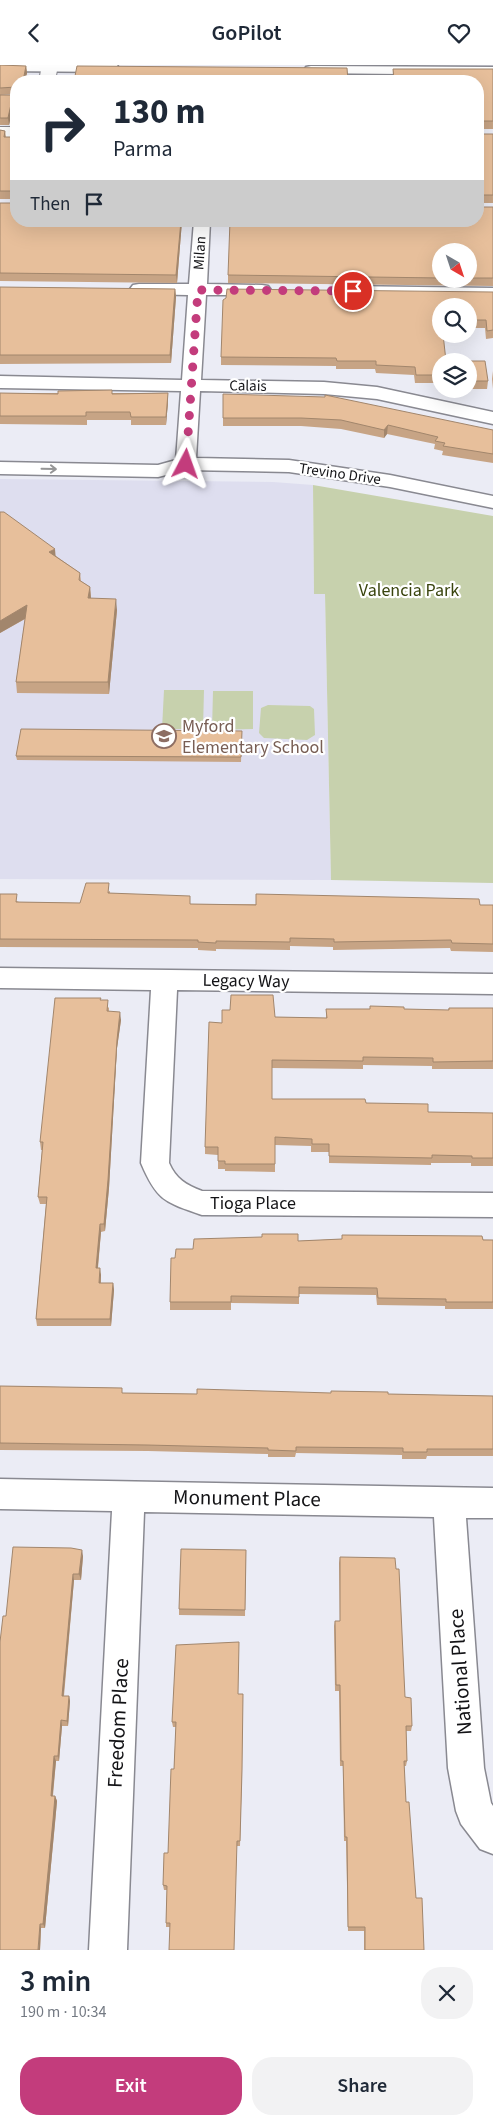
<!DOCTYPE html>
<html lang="en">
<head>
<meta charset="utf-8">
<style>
  :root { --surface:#fff; --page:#f2f2f3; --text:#1f2937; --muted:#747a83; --accent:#c33c7c }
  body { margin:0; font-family:"Source Sans 3",sans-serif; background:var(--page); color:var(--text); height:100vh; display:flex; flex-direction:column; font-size:19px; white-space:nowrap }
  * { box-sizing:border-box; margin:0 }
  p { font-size:16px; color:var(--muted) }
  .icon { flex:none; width:28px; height:28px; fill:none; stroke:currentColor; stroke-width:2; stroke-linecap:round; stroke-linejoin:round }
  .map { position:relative; height:1885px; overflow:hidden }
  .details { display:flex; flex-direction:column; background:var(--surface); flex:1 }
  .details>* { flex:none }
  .top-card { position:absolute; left:10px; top:10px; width:474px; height:152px; border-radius:20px; box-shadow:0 5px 20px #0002; background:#fff; color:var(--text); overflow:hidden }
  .needle { width:32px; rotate:141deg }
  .fabs { position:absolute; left:432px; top:178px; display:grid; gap:10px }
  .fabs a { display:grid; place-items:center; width:45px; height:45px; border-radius:50%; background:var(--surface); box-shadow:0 5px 20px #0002; font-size:25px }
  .pin { position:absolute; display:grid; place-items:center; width:42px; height:42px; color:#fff; margin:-21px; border:2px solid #fff; border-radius:50%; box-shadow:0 1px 5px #0007 }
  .me { position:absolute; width:55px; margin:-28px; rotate:4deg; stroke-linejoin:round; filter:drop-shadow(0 0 4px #0008) }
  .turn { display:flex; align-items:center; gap:18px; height:105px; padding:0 20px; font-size:22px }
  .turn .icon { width:65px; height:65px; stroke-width:2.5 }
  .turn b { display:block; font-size:35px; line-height:42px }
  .then { display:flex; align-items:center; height:48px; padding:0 20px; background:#0003; gap:10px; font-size:19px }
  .round { display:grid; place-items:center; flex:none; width:52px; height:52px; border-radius:20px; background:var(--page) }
  .headline { display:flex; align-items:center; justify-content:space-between; height:85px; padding:0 20px }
  h1 { font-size:30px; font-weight:600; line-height:38px }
  .cta { display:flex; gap:10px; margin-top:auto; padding:10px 20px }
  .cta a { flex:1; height:58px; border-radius:20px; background:var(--accent); color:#fff; font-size:20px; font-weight:600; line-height:58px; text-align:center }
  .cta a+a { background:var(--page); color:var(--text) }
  header { display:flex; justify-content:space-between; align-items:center; height:65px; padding:0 20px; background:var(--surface); font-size:22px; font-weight:600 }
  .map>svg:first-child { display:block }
  .built { fill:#dedeef }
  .green { fill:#c7d1ad }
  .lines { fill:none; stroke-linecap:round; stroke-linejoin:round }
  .lane-casing { stroke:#898991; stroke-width:3 }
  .street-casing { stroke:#898991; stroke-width:3 }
  .secondary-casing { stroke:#898991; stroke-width:2 }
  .lane { fill:#fff; fill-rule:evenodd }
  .street { fill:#fff; fill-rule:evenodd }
  .secondary { fill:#fff; fill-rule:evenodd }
  .wall { fill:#c7a485; fill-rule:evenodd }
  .shaded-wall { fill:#a2866c }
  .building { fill:#e7bf9b; stroke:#a2866c }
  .oneway { stroke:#959596 }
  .route { stroke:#c33c7c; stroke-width:9; stroke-dasharray:0 16.2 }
  .labels { text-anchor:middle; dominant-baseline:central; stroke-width:4.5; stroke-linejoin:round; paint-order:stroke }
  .far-street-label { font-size:15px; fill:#131316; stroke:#fff }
  .park-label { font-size:18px; fill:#39440d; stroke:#fff }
  .education-label { font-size:18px; fill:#785e54; stroke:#fff; text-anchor:start }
  .street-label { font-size:18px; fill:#131316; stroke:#fff }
  .near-street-label { font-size:21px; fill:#131316; stroke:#fff }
</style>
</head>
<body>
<header><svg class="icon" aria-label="back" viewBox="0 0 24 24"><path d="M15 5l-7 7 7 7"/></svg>GoPilot<svg class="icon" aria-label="heart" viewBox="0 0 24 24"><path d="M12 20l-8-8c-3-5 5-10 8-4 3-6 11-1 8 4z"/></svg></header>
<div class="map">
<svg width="493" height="1885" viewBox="0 0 493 1885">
  <rect width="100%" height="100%" fill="#ebecf5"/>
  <path class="built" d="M0 414 273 417 313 420 314 529H325L331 815 0 814Z"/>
  <path class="green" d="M313 420 493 451V818L331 815 325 529H314Z
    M164 625H204L203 664H162Z
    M213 626H253V664L212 665Z
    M268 640 310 641 314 644 315 670 307 675 264 673 259 668 261 643Z"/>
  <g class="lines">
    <defs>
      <path id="lane" d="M0 32H16V36H0Z"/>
      <path id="street" d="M0 0H117L119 3 117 6 112 7 0 6Z
        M311 1 493 2V10L306 8 304 5 306 2Z
        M194 156H210L207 219 262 220 268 221 271 225 268 229 262 230H206L201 315 324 317 377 322 493 347V359L377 334 324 329 200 326 196 393 289 395 390 410 493 431V443L390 422 289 407 186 405 158 412 0 409V397L158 400 176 395 181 326 0 323V311L182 315 188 230 139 229 133 228 130 224 133 220 139 219H189Z
        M344 221 493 223V233L338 230 335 226 338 222Z
        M0 903 493 909V929L177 925 169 1098C176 1114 186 1120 202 1126L493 1128V1152L202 1150C165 1137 157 1136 141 1098L151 925 0 923Z
        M0 1414 493 1423V1453H466L484 1703 491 1738 493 1741V1789L480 1784 461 1759 456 1746 448 1703 434 1452 144 1447 127 1885H89L112 1446 0 1444Z"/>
      <path id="secondary" d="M42 0H58L55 16H39Z
        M0 62H16V72H0Z"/>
    </defs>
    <use href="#lane" class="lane-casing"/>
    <use href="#street" class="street-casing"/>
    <use href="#secondary" class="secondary-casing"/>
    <use href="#lane" class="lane"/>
    <use href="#street" class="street"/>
    <use href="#secondary" class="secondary"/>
  </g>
  <path class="wall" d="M0 0 26 1 27 8 25 16H16V29L0 30Z
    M393 4H493V64H478V16H393Z
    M0 30 14 38 9 60H0Z
    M0 65 5 66 6 72H16V134H0Z
    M478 69H493V138H478Z
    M0 138 16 156H182L177 218 0 216Z
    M493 142V221L228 218V210ZM441 186H469V214H441Z
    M0 222 175 224 176 232 171 298 0 299Z
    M493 227V273L486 274 485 263H469V241H441V318H415L414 310 376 308 375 304H336V301L221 300V292Z
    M469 296 488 316 487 324H454H469Z
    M493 306V324L492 314Z
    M0 328H168V337L166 360H131V355H87V360L0 359Z
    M223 329 493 365V398L442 390 443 386 434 384 435 379 387 369 384 373 341 364 301 361H223Z
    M0 447 56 491 80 508 81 516 90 522 91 533 117 545 109 629 17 628 16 617 25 554 0 568Z
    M242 666 241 697 17 695 16 691Z
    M110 826V828L191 839 493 840V887L451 886 450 883 333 885V882L290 881V885L216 884V886L198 885V883L0 882V829L19 837 80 838Z
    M101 935 109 943V946L121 955 117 983 109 1123 105 1166 101 1167 98 1203 101 1210V1218H113L114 1225 111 1261H37L36 1254 46 1139H40L38 1132 42 1085H41L40 1077Z
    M449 943H493V1004H432V1001L363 1000V1004L272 1003V1034L366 1038 428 1047 493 1048V1101H471V1098H431V1100L329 1098V1087H311V1081L275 1080V1107L225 1106V1104H218V1090L205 1089V1082L222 958 275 952 326 953V944L448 945Z
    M342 1170 493 1175V1244H445V1241L377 1240 376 1230 299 1229V1239L231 1238V1245H170V1237L175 1193 193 1184 298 1176 342 1174Z
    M0 1321 122 1323V1328L197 1329 331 1328 493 1331V1391H427L426 1394H402V1390L296 1388 295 1392H268V1389L148 1386 0 1385Z
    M246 1485 245 1551 179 1550V1544Z
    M83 1491 81 1515H74L64 1631H69L70 1636 68 1661H62L59 1696H56L53 1731H55L57 1736 55 1759 45 1863H41L40 1885 6 1551Z
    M340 1492 405 1632 412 1661 411 1666H406L407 1696 406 1701H404L406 1737 416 1833 424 1885H364V1866H348L346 1776H344L343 1701H340L339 1626H335L334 1561 335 1556H340L339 1498Z
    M238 1629 242 1710 240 1781H237L170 1862H166V1858L167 1825H164L163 1820 168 1788 174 1704 176 1662H173L172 1657Z"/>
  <path class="shaded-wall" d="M26 1 27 8 25 16H23Z
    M13 30 14 38 9 60 8 53Z
    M181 156H182L177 218 176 210Z
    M175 224 176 232 171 298 170 290Z
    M168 328V337L166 360V352Z
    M388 360 387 369 384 373V365Z
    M55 484 56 496 49 487Z
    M90 522 91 534 88 533Z
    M116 534 117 545 109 629 108 617Z
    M27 540 28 552 0 568V556Z
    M120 947 121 955 117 983 109 1123 105 1166 104 1159 117 975Z
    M100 1159 101 1167 97 1210 96 1203Z
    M100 1203 101 1210 100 1225 99 1218Z
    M113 1218 114 1225 111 1261 110 1254Z
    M82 1485 83 1491 81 1515 79 1509Z
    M73 1509 74 1515 63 1636 62 1631Z
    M69 1631 70 1636 68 1661 67 1656Z
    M61 1655 62 1661 59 1696 58 1691Z
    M54 1691 56 1696 52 1736 51 1731Z
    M55 1731 57 1736 45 1863 43 1859Z
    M40 1859 41 1863 40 1885H38Z"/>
  <path class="building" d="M0 0 26 1 23 16H16V22L0 23Z
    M77 1 347 3 348 16H74Z
    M393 4H493V56H478V16H394Z
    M0 30H13L8 53H0Z
    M0 65 5 66 4 72H16V126H0Z
    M478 69H493V130H478Z
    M0 138H16V156H181L176 210 0 208Z
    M478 142H493V213H469V186H441V213L228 210 230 156H478Z
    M0 222 175 224 170 290H0Z
    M227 224 493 227V265L487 266 486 255H469V241H441V269H443L446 296H441V310H416L415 302 376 300V296H337L336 293 221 292 223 235 226 233Z
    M452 296H485L488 316H469V296Z
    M112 325V329L168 328 166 352H131L130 347H86V351H0V328L58 329V326Z
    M223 329 325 332V330L493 365V389L443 381 445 378 435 376 438 372 388 360 384 365 341 355 301 353H223Z
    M0 447H4L55 484 49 487 80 508 79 515 90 522 88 533 116 534 108 617H16L27 540 0 556Z
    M21 664 242 666 241 692 16 691Z
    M86 818H109L108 828 190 831V839L256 840V829L479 834 480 840H493V879L452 878 451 875 334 877V874L290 873V877L216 876V878L198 877V875L0 874V829H17L16 837 80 838Z
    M231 930H273L275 952 327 953 326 944H370V941L404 942V944L449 945V943H493V996L433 997V993L363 992V996L272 995V1034H365L366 1038 428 1039V1047L493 1048V1093H472V1091L432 1090V1093L329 1091V1079H312V1074L275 1072V1099H225V1096H218V1082H205L209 957 222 958V945H230Z
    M55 933H101L100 935H108L107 946 120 947 117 975 108 1115 104 1159H100L96 1203H100L99 1218H113L110 1254H36L47 1132H38L43 1077H40Z
    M262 1169H298V1176L342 1174V1170L482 1171 483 1175H493V1237H446V1234L378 1233 377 1223 299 1222V1232L231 1231V1237H170L171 1193H175L176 1184H193L194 1174 262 1172Z
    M0 1321 122 1323V1328L197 1329V1324L331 1328V1326L388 1327V1329L493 1331V1384H427V1387H403V1383L296 1382V1386L268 1385V1383L147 1380 0 1378Z
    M13 1482 71 1483 82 1485 79 1509H73L62 1631H69L67 1656 61 1655 58 1691H54L51 1731H55L53 1755 43 1859H40L38 1885H0V1577L3 1551H6Z
    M181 1484 246 1485 245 1545 179 1544Z
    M340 1492 395 1493 396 1504H399L405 1632 411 1633 412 1661H406L407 1696H404L406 1737H409L416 1833H422L424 1885H365V1862H348L347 1772H345L343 1696H341L340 1620H336L335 1556H340Z
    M239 1577 238 1629H243L242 1705 240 1776H237L234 1885H169L170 1858H166L167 1821 163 1820 164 1788H168L171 1704H174L176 1657H172L176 1580Z"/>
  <defs><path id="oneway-shaft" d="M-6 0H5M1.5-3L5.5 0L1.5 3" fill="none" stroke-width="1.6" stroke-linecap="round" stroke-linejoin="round" transform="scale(1.25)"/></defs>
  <use class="oneway" href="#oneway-shaft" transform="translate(49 404) rotate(1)"/>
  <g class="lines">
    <path class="route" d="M186 399 198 225 353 226"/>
  </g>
  <defs>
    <symbol id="school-ring" viewBox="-11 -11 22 22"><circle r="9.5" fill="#fff" stroke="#8d6e63" stroke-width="1.5"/><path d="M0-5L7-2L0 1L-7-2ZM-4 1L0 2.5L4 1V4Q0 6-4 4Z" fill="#8d6e63"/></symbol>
  </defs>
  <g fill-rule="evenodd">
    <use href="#school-ring" x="150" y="657" width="28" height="28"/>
  </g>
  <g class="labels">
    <g class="far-street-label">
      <text transform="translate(200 188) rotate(-86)">Milan</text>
      <text transform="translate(248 321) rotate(1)">Calais</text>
      <text transform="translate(340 409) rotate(8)">Trevino Drive</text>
    </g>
    <g class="park-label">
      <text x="409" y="525">Valencia Park</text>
    </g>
    <g class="education-label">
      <text x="182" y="661">Myford<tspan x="182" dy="21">Elementary School</tspan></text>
    </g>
    <g class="street-label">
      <text transform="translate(246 916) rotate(1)">Legacy Way</text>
      <text x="253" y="1138">Tioga Place</text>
    </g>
    <g class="near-street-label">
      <text transform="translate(247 1433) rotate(1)">Monument Place</text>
      <text transform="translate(460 1607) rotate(-94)">National Place</text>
      <text transform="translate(118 1658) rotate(-87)">Freedom Place</text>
    </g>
  </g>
</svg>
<div class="fabs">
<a><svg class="needle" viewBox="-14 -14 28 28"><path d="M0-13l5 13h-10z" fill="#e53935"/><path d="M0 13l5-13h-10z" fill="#747a83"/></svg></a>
<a><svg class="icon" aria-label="search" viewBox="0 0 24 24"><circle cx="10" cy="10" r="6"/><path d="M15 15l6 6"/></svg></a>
<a><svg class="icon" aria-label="layers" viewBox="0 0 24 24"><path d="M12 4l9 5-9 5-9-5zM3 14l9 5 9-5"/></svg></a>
</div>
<div class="pin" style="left:353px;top:226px;background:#d93025"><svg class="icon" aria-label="arrive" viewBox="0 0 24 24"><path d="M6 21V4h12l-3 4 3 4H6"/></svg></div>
<svg class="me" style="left:186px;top:399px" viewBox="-20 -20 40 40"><path d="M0-17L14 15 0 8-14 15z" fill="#c33c7c" stroke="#fff" stroke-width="4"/></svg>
<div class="top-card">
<div class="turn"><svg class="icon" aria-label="right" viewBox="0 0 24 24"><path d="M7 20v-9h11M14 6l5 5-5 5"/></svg><div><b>130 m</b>Parma</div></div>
<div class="then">Then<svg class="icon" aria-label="arrive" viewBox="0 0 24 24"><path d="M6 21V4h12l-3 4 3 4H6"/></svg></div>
</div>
</div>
<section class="details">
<div class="headline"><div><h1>3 min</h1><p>190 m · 10:34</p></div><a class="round"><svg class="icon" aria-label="close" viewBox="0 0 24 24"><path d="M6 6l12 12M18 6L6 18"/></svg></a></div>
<div class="cta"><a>Exit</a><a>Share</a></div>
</section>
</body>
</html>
